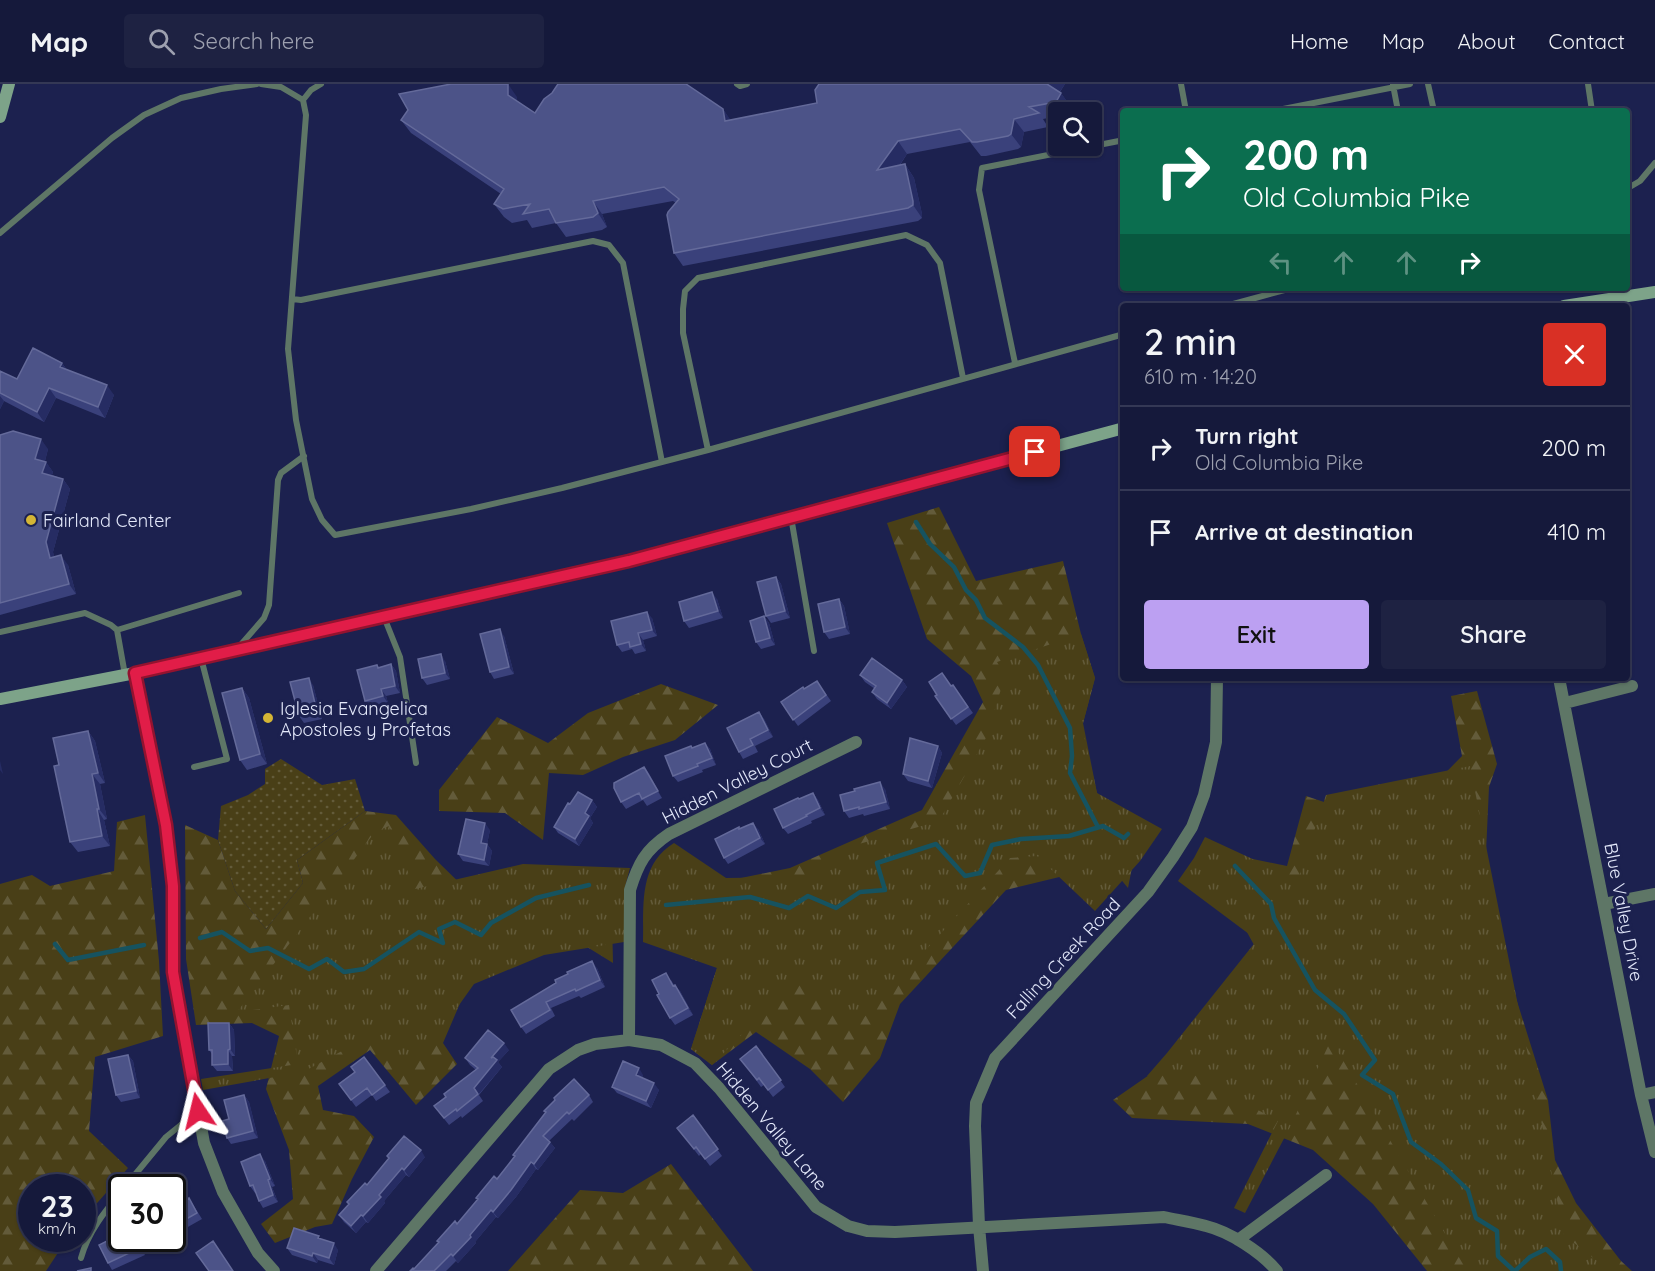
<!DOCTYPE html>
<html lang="en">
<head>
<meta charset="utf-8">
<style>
  :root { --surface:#15193b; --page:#1e2242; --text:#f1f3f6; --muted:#9da0af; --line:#343855; --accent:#bca0f2 }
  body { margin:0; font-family:Quicksand,sans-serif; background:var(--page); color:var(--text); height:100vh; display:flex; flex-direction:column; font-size:22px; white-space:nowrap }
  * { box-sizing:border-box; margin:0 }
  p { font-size:20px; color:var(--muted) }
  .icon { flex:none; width:33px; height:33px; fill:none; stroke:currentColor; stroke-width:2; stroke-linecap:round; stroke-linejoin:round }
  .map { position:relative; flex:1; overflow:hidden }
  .details { position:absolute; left:1120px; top:219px; width:510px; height:378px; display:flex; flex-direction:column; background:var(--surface); border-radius:6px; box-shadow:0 2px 4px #0004,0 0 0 2px var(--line) }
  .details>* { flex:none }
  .top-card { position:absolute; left:1120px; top:24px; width:510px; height:183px; border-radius:6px; box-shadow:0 2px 4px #0004,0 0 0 2px var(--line); background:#0b6e4f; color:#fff; overflow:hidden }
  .fabs { position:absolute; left:1048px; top:18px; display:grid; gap:12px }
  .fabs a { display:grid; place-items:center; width:54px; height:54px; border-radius:6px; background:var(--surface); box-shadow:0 2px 4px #0004,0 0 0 2px var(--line); font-size:30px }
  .speed { position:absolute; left:18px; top:1090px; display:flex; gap:12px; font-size:30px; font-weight:700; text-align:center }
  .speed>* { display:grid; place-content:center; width:78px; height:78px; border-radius:50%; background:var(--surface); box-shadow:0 2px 4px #0004,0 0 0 2px var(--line); line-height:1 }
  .speed small { font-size:15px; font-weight:400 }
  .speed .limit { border:3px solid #111; border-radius:9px; background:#fff; color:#111 }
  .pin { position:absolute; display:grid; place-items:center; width:51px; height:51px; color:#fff; margin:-26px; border-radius:12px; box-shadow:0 3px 9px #0006 }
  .me { position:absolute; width:66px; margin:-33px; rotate:350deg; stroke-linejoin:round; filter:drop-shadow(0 0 4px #0008) }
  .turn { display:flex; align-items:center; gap:21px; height:126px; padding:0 24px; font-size:27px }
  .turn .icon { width:78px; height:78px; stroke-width:2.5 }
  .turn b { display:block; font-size:42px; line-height:51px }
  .lanes { display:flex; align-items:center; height:57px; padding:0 24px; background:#0003; justify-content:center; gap:30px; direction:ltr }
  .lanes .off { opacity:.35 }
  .round { display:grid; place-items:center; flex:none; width:63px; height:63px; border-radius:6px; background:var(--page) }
  .head { display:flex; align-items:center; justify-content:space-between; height:102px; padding:0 24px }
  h1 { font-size:36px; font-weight:600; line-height:45px }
  .action { display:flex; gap:12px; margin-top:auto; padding:12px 24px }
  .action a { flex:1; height:69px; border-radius:6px; background:var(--accent); color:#111; font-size:24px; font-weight:600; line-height:69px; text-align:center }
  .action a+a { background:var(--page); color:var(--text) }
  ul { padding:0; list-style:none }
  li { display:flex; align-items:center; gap:18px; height:84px; padding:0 24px; border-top:2px solid var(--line) }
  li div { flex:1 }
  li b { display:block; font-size:22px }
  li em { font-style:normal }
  header { display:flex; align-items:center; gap:36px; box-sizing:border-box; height:84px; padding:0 30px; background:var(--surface); border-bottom:2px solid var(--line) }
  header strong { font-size:28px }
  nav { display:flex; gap:33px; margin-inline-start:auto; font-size:21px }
  .search { width:420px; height:54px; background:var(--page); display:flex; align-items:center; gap:15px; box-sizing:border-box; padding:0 21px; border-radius:6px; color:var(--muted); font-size:22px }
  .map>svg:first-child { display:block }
  .grass { fill:url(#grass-dots) }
  .forest { fill:url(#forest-firs) }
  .park { fill:url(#park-tufts) }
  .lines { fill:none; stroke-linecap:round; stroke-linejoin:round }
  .stream { stroke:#165360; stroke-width:4.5 }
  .service { stroke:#5e7666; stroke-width:6 }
  .minor { stroke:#5e7666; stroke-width:12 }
  .secondary { stroke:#7da389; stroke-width:12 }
  .wall { fill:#3a417b }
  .shaded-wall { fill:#262c63 }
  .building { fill:#4c5388; stroke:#646a9a; stroke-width:1.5 }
  .route-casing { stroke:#92132f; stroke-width:15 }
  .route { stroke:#e11d48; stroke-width:10 }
  .poi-dot { fill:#d4b535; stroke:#1c214f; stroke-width:2 }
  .labels { text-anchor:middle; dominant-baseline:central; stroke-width:6; stroke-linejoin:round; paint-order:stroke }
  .poi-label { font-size:18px; fill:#e3e8fa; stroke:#1c214f; text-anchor:start }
  .street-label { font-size:18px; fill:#e3e8fa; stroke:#1c214f }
</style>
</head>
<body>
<header>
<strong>Map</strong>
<div class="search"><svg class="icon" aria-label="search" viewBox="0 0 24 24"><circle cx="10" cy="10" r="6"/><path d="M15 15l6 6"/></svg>Search here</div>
<nav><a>Home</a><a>Map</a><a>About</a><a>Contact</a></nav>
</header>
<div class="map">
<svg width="1655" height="1187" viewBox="0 0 1655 1187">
  <defs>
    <pattern id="grass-dots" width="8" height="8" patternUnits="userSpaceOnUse" patternTransform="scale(1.5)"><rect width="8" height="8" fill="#493f17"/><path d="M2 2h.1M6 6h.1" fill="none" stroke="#635b3a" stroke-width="1.8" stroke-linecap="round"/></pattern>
    <pattern id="forest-firs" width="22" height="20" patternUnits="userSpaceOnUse" patternTransform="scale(1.5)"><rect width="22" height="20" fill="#493f17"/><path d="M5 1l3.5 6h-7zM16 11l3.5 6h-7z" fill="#635b3a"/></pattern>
    <pattern id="park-tufts" width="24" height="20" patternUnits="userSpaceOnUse" patternTransform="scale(1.5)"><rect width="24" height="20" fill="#493f17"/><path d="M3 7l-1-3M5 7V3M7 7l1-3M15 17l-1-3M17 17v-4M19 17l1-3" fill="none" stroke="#635b3a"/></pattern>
  </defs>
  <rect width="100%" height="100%" fill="#1c214f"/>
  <path class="grass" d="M281 675 322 701 355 695 365 727 297 776 303 799 266 845 235 807 218 756 221 722 248 711 265 700V685Z"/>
  <path class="forest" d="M939 423 976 497 1063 477 1081 550 1095 594 1083 639 1097 709 1136 763 1128 804 1109 781 1006 806 900 920 880 974 843 1018 810 985 756 948 712 981 691 965 717 884 707 801 790 784 922 726 983 618 971 592 927 555 887 439Z
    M661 600 718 621 675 656 623 673 583 691 549 689 543 756 505 729 439 727V706L497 633 548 659 588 629Z
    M1477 607 1497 680 1489 703 1484 812 1548 1016 1555 1076 1576 1119 1621 1177 1632 1187H1427L1373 1120 1313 1066 1248 1040 1132 1034 1113 1016 1243 926 1259 870 1215 790 1219 768 1287 782 1306 712 1363 731 1411 724 1462 672 1451 612Z
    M365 727 396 731 435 775 475 814 611 792 613 879 579 858 479 875 443 959 457 980 416 1021 370 966 318 1002 323 1026 354 1032 374 1053 352 1095 332 1140 315 1143 275 1159 261 1140 293 1115 289 1066 266 1005 279 952 252 939 196 941 186 875 185 741 218 756 235 807 266 845 303 799 297 776Z
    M145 731 159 877 163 952 95 973 89 1047 128 1084 83 1135 82 1104H32V1155H67L46 1187H0V800L32 791 50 802 114 787 117 738Z
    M671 1080 753 1187H508L580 1106 623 1109Z"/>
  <path class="park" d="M1081 550 1095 594 1082 643 1097 709 1162 745 1140 777 1095 827 1037 772 1010 774 855 943 800 891 712 981 691 965 717 884 643 858C644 822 638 781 674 759L726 794 802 793 859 760 939 737 986 654 1005 592 997 578Z
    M1470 682 1564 1151 1610 1187H1467L1331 956 1290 1043 1245 1129 1234 1124 1278 1037 1193 990 1147 992 1167 969 1257 856 1178 797 1194 774 1205 753 1298 796 1326 711Z
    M389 742 415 805 523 780 630 784 625 803 624 858 544 871 474 900 415 983 368 953 303 988 203 1006 201 995 298 980 289 921 237 928 375 748Z"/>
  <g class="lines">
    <path class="stream" d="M916 438 930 460 954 483 966 506 976 516 985 534 1023 563 1038 581 1070 644 1072 672 1070 689 1098 743
      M1235 782 1271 820 1274 834 1315 906 1344 930 1375 976 1362 991 1393 1010 1411 1058 1441 1080 1468 1106 1476 1134 1497 1147 1498 1172 1514 1187
      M666 821 750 813 789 824 808 812 836 824 860 808 885 806 877 779 936 760 965 792 980 789 992 761 1021 755 1069 752 1103 742 1124 754 1128 750
      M200 854 222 848 250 867 268 864 309 885 327 875 344 888 364 885 419 848 443 859 439 845 455 838 481 851 491 839 536 814 589 801
      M55 860 68 876 144 861
      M1515 1187 1530 1173 1546 1165 1560 1178 1561 1187"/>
    <path class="service" d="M261 0 281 3 303 16
      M321 0 311 6 303 16 306 31 288 265 296 336 312 415 322 436 335 451 471 425 562 404 708 366 1124 250
      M737 0 740 2 747 0
      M1181 0 1186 27
      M1428 0 1434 27
      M1588 0 1592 27
      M1393 1 1398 27
      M1273 27 1410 0
      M1628 104 1640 97 1655 79
      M0 149 112 54 144 31 181 14 221 5 257 0
      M292 215 301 216 593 157 609 161 623 179 662 378
      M1226 222 1292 204
      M1015 279 979 106 982 84 1124 56
      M708 366 683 249V225L685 207 698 194 906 151 927 161 940 179 963 294
      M791 433 814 567
      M384 533 400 573 416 679
      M0 548 85 529 111 541 117 546
      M238 564 264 534 269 521 278 396 281 389 304 372
      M125 591 117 546 239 509
      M194 683 227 675 201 574
      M124 1104 166 1053 198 1027
      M81 1174C88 1148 105 1127 122 1107"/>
    <path class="minor" d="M135 589 166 741 173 802V888L204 1059 223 1108 258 1169 274 1187
      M1559 594 1641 1011 1655 1068
      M1565 619 1632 602
      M1604 820 1655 810
      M629 956 630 806C638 780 645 766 669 750L856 658
      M1641 1011 1655 1008
      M1238 1156 1326 1091
      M376 1187 549 985 578 966 595 960 629 956 661 961 695 979 719 1004 816 1123 848 1142 867 1147 895 1148 1164 1133C1178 1136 1193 1138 1206 1142 1230 1148 1261 1168 1277 1187
      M983 1187 979 1142 975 1042 976 1019 995 974 1148 808 1173 773 1192 743 1204 711 1216 658 1217 594"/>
    <path class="secondary" d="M0 33 9 0
      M1564 222 1655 208
      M0 615 135 589 629 477 1124 344"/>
  </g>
  <path class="wall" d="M819 0H1065L1060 8 1071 23 1067 28H1059V32L1043 35 1048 43 1024 48 1021 63 1018 65 986 72H981L970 58 907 70 900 81 905 80 914 94 922 130V134L918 137 683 182 674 169 676 119 673 117 602 130 607 143 602 146 566 153 556 139 532 144 527 136 512 139 504 133 494 120 501 110 411 49 401 36 517 13V18L535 29 723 25 730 36 817 19Z
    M62 279 67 286 114 311 105 334 56 314 44 338 4 317 0 325V287L17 295Z
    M0 351 48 365 45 377 53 388 52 391 63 395 70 405 53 468 54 473 68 481 76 510 0 531Z
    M776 493 781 500 790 534 771 539 766 532Z
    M717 515 723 534 689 544 684 537Z
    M839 515 844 522 850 550 829 555 824 548Z
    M764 532 769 539 775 561 761 565 756 558Z
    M652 534 657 552 643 556 646 567 635 570 632 565 622 568 617 561Z
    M504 552 514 590 494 595 490 588Z
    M445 577 450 595 427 601 422 594Z
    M391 580 396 587 400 609 386 612 388 619 370 624 365 617 377 581 379 583Z
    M860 591 902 596 907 603 891 625 877 615 872 608 875 605 865 598Z
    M817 597 831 617 798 642 781 618Z
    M313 601 322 635 304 639 299 632Z
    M953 601 973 629 956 641 935 612Z
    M242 604 249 614 267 680 247 686 240 676Z
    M759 628 764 635 773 653 755 662 758 668 743 675 739 668Z
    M88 647 95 657 105 699 100 700 107 735 104 736 110 762 78 768 70 758 59 681Z
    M705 659 710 665 716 681 702 686 703 688 678 698 673 692 692 664Z
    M938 662 942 669 932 704 908 697 903 690Z
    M644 683 662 714 647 722 643 716 626 725 621 718Z
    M885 705 890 725 864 732 863 730 849 734 844 727Z
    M813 709 818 716 825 731 811 737 812 739 788 750 783 744 799 715Z
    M592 716 597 723 590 734 593 739 579 762 558 749 554 743 570 720Z
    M740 745H758L765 760 728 780 724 774Z
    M490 746 487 760 492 767 489 782 463 777 458 770Z
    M597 884 605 903 581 914 579 912 551 924 555 932 526 950 521 943 556 899Z
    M671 896 674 901 680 907 693 931 675 941 670 934 659 910Z
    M229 939 234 946 235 972H232L233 987H217L212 981V970L209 966Z
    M756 962 785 1003 773 1013 764 1001 761 1003 745 981Z
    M509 966 498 978 502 983 479 1011 483 1017 462 1034 461 1032 449 1041 434 1022 476 986 470 981 465 974Z
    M128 971 133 977 140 1014 121 1018 116 1011Z
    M364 973 390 1008 376 1017 372 1011 356 1023 339 1000 355 988Z
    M643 991 642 994 659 1006 651 1024 617 1009 612 1003Z
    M244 1011 249 1018 258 1054 231 1060 227 1054 229 1035Z
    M589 1011 593 1018 574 1037 572 1035 549 1057 555 1064 538 1086 536 1085 516 1113 498 1134 496 1133 475 1158 476 1159 458 1179 456 1177 446 1187H410L414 1185 457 1140 478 1116 476 1114 497 1095 514 1073 513 1071Z
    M693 1031 722 1072 710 1082 701 1070 699 1072 682 1050Z
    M387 1072 425 1073 409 1093 406 1091 384 1117 385 1119 368 1139 366 1138 356 1149 344 1138 339 1131 349 1121 347 1118 367 1101 389 1075Z
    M265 1077 275 1102 272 1103 278 1118 263 1124 259 1117 256 1109H255L250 1102Z
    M179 1107 184 1117 189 1114 202 1135 179 1148 172 1139Z
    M117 1152 122 1155H138L145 1171 112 1186 108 1179Z
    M321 1155 338 1166 334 1181 318 1176 317 1179 292 1171 287 1164Z"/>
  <path class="shaded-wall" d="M508 0 517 13V25L508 11Z
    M1047 0H1065L1056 13Z
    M1061 9 1071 23 1067 28H1064L1056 18Z
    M723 25 732 38 725 37Z
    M1014 35 1024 48 1021 63 1011 50Z
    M898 57 907 70 887 99 877 86Z
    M905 80 914 94 922 130V134L913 121Z
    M593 117 602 130 607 143 598 129Z
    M62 279 69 289 60 283Z
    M107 301 114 311 105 334 98 323Z
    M49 304 56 314 44 338 37 328Z
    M0 312 4 317 0 325Z
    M41 355 48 365 43 385 35 375Z
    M46 378 53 388 49 399 42 389Z
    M63 395 70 405 53 468 57 484 50 474 46 458Z
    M61 471 68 481 76 510 69 500Z
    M776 493 781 500 790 534 785 527Z
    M712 508 717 515 723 534 718 527Z
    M839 515 844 522 850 550 845 543Z
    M647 528 652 534 657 552 652 546Z
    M764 532 769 539 775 561 770 554Z
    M500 545 504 552 514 590 509 583Z
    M638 549 643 556 646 567 641 560Z
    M441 570 445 577 450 595 445 589Z
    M391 580 396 587 400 609 395 602Z
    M309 594 313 601 322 635 317 628Z
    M902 596 907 603 891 625 887 619Z
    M242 604 249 614 267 680 260 670Z
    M381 605 386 612 388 619 383 612Z
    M759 628 764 635 773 653 768 646Z
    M88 647 95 657 105 699 98 689Z
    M705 659 710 665 716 681 712 674Z
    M938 662 942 669 932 704 928 697Z
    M0 677 3 690 0 686Z
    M644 683 649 689 662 714 658 707Z
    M92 690 100 700 107 735 99 725Z
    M880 698 885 705 890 725 886 718Z
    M813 709 818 716 825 731 820 724Z
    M592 716 597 723 590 734 593 739 579 762 575 755 585 729Z
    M97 725 104 736 110 762 102 752Z
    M485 739 490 746 486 765 481 759Z
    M753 739 758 745 765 760 760 754Z
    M487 760 492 767 489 782 484 776Z
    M592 877 597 884 605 903 600 896Z
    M675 901 680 907 693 931 688 924Z
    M229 939 234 946 235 972 230 965Z
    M504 959 509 966 498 978 502 983 478 1011 474 1004 491 974Z
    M228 966 232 972 233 987 228 980Z
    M128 971 133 977 140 1014 136 1007Z
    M639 984 643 991 641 998 636 991Z
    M654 999 659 1006 651 1024 646 1017Z
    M244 1011 249 1018 258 1054 253 1047Z
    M550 1058 555 1064 538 1086 534 1080Z
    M421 1066 425 1073 409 1093 404 1086Z
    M260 1070 265 1077 275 1102 270 1095Z
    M531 1078 536 1085 516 1113 498 1134 493 1128Z
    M402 1084 406 1091 384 1117 385 1119 368 1139 363 1132 379 1111Z
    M268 1096 272 1103 278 1118 273 1111Z
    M491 1126 496 1133 475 1158 476 1159 458 1179 453 1172Z
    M361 1131 366 1138 356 1149 351 1142Z
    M136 1155H138L145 1171 140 1164Z
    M334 1159 338 1166 334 1181 329 1174Z
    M313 1169 318 1176 317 1179 312 1172Z"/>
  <path class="building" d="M451 0H508V11L535 29 544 15 552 9 558 0H686L723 25 725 37 817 19 815 6 819 0H1047L1061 9 1056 18 1029 23 1039 29 1014 35 1011 50 1008 52 977 58H972L960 45 898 57 877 86 905 80 913 117V121L908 124 674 169 667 131 668 128 679 115 664 103 593 117 598 129 593 133 556 139 549 125 523 130 530 120 503 125 494 120 504 105 401 36 408 26 399 10Z
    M33 264 62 279 60 283 107 301 98 323 49 304 37 328 0 309V287L17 295Z
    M13 347 41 355 35 375 46 378 42 389 63 395 46 458 50 474 61 471 69 500 0 519V351Z
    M776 493 785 527 766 532 757 498Z
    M712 508 718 527 684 537 679 518Z
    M839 515 845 543 824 548 818 520Z
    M647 528 652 546 638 549 641 560 630 563 629 558 617 561 611 537Z
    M764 532 770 554 756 558 750 537Z
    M500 545 509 583 490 588 480 550Z
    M441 570 445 589 422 594 418 575Z
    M872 574 902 596 887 619 872 608 876 602 860 591Z
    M391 580 395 602 381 605 383 612 365 617 357 586 377 581 378 584Z
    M942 589 951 602 953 601 968 623 951 635 935 612 937 611 929 598Z
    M309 594 317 628 299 632 290 598Z
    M817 597 826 611 793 636 781 618 803 603 804 605Z
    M242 604 260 670 240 676 222 609Z
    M759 628 768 646 750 655 753 661 739 668 727 644Z
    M88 647 98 689 92 690 99 725H97L102 752 70 758 54 682 59 681 53 654Z
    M910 654 938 662 928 697 903 690Z
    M705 659 712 674 697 680 698 682 673 692 665 672 691 662 692 664Z
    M644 683 658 707 642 715 639 709 621 718 614 704V699Z
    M880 698 886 718 859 725V723L844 727 840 711 855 707 854 705Z
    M578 708 592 716 585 729 589 732 575 755 554 743 568 719 570 720Z
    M813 709 820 724 806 731 807 732 783 744 774 725 798 714 799 715Z
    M466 735 485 739 481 759 487 760 484 776 458 770Z
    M753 739 760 754 724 774 715 755 739 743V745Z
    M592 877 600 896 576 907 575 905 546 918 550 926 521 943 511 926 556 899 555 896 568 890 567 888Z
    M666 889 673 902 675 901 688 924 670 934 657 911 659 910 652 896Z
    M208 939H229L230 965 228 966V980L212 981V966H209Z
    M488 946 504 959 491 974 493 973 497 976 474 1004 478 1010 457 1027 456 1025 444 1034 434 1022 446 1013 444 1010 478 984 465 974Z
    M756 962 781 996 768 1006 759 994 757 996 740 975Z
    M128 971 136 1007 116 1011 108 975Z
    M364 973 385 1001 372 1011 367 1004 351 1016 339 1000 355 988 351 983Z
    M623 977 639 984 636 991 654 999 646 1017 612 1003Z
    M574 995 589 1011 569 1030 567 1028 543 1052 550 1058 534 1080 531 1078 511 1106 493 1128 491 1126 470 1151 471 1153 453 1172 451 1170 434 1187H410L413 1184 414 1185 439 1158 437 1157 455 1137 457 1140 478 1115 476 1114 494 1092 497 1095 515 1072 513 1071 546 1028 544 1027 555 1016 554 1014Z
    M244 1011 253 1047 227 1054 222 1037 229 1035 224 1016Z
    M693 1031 718 1065 705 1075 696 1063 694 1065 677 1044Z
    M404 1052 421 1066 404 1086 402 1084 379 1111 381 1113 363 1132 361 1131 351 1142 339 1131 349 1120 347 1118 365 1099 367 1101 389 1074 387 1072Z
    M260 1070 270 1095 268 1096 273 1111 259 1117 253 1101 250 1102 241 1078Z
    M174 1100 184 1118 189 1114 197 1129 174 1142 172 1139V1104H167Z
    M122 1143V1155H136L140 1164 108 1179 99 1161 117 1152 114 1147Z
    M294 1144 319 1152 318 1154 334 1159 329 1174 313 1169 312 1172 287 1164Z
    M213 1157 233 1187H209L196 1169Z
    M91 1184V1187H77Z"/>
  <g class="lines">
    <defs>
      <path id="route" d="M198 1027 173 888V802L166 741 135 589 629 477 1035 368"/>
    </defs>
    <use href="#route" class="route-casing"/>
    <use href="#route" class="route"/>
  </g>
  <g class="poi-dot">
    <circle cx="31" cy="436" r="6"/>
    <circle cx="268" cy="634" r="6"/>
  </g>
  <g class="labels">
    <g class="poi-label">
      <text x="43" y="436">Fairland Center</text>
      <text x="280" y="624">Iglesia Evangelica<tspan x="280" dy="21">Apostoles y Profetas</tspan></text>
    </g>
    <g class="street-label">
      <text transform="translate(737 697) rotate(-27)">Hidden Valley Court</text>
      <text transform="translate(1624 828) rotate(79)">Blue Valley Drive</text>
      <text transform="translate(1063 874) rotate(-47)">Falling Creek Road</text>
      <text transform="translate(772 1042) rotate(50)">Hidden Valley Lane</text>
    </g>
  </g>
</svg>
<div class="fabs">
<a><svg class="icon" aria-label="search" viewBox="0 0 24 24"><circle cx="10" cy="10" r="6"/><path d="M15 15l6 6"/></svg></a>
</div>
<div class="speed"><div>23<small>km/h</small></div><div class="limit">30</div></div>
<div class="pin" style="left:1035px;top:368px;background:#d93025"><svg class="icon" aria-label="arrive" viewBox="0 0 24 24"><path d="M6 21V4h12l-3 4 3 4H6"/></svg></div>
<svg class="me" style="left:198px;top:1027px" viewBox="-20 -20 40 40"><path d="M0-17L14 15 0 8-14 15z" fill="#e11d48" stroke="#fff" stroke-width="4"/></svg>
<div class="top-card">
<div class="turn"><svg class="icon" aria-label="right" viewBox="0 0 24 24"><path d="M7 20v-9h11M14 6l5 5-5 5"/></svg><div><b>200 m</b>Old Columbia Pike</div></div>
<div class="lanes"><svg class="icon off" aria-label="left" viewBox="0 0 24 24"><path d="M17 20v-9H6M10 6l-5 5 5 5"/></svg><svg class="icon off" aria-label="ahead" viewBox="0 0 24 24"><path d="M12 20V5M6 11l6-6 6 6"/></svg><svg class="icon off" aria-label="ahead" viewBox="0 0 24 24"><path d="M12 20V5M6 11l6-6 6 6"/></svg><svg class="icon" aria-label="right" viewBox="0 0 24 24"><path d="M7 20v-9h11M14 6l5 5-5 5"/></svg></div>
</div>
<section class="details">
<div class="head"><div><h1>2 min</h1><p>610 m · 14:20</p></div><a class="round" style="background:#d93025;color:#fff"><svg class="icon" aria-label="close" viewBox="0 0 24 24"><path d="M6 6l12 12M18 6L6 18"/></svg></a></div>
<ul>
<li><svg class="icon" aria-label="right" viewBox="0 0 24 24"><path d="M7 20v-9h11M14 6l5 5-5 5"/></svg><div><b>Turn right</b><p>Old Columbia Pike</p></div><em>200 m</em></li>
<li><svg class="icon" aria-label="arrive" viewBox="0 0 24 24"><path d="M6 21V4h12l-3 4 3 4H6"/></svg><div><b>Arrive at destination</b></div><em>410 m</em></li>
</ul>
<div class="action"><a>Exit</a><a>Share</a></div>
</section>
</div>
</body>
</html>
